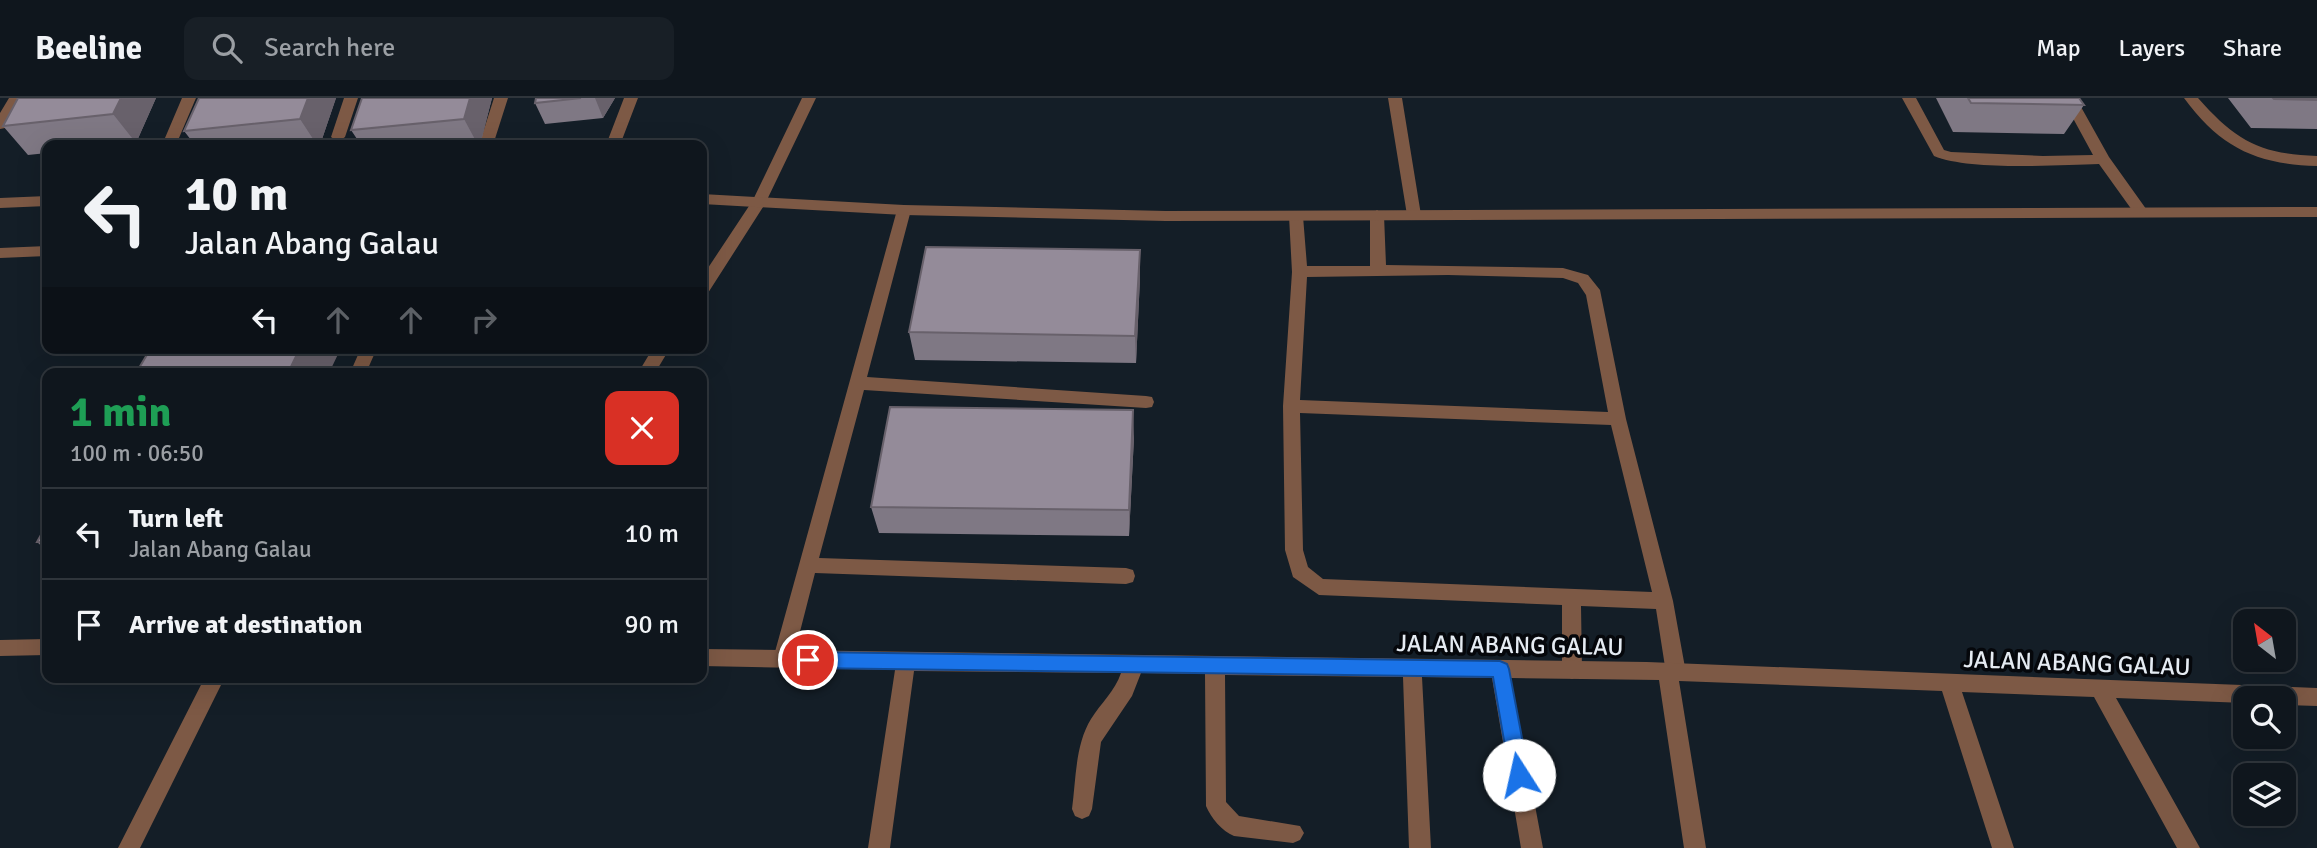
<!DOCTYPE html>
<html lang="en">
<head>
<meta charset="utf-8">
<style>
  :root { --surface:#0f161d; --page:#181f26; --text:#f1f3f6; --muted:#9b9fa4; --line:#2f353b }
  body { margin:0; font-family:Signika,sans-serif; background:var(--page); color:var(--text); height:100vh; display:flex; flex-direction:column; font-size:26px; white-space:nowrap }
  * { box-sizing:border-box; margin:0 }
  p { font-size:23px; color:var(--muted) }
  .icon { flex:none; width:38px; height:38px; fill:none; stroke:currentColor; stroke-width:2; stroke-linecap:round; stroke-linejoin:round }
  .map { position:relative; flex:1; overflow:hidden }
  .drawer { position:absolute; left:42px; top:270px; width:665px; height:315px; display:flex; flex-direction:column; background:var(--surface); border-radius:14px; box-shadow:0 7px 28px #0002,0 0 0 2px var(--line) }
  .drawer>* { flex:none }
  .top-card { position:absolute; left:42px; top:42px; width:665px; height:214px; border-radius:14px; box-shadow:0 7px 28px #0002,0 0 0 2px var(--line); background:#0f161d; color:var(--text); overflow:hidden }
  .needle { width:46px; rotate:329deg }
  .fabs { position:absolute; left:2233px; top:511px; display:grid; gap:14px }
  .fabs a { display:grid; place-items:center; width:63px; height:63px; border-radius:14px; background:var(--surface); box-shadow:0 7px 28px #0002,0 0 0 2px var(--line); font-size:35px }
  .pin { position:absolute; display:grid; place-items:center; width:60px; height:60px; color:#fff; margin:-30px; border:4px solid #fff; border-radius:50%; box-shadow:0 2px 7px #0007 }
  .me { position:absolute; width:77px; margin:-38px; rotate:350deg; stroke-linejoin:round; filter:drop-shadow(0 0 5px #0008) }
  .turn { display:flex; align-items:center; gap:24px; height:147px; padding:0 28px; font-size:32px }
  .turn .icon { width:91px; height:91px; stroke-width:2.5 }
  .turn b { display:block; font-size:49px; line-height:60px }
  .lanes { display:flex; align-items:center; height:66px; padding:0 28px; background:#0003; justify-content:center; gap:35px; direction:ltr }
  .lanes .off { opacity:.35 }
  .round { display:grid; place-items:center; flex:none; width:74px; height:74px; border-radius:14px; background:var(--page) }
  .summary { display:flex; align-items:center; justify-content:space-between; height:119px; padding:0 28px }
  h1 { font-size:42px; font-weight:700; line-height:52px; color:#1e9e55 }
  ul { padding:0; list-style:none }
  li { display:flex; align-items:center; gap:21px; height:91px; padding:0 28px; border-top:2px solid var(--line) }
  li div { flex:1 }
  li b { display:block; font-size:26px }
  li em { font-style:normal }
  header { display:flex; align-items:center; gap:42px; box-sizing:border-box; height:98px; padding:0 35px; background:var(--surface); border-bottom:2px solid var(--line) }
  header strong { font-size:33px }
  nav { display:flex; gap:38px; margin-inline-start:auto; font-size:24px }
  .search { width:490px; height:63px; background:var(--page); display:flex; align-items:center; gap:18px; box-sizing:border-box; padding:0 24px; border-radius:14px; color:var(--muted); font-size:26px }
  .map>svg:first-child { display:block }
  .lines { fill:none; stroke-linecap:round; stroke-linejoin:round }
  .service { fill:#7d5945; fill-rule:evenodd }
  .minor { fill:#7d5945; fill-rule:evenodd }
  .tertiary { fill:#7d5945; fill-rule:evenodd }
  .wall { fill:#7f7884 }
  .shaded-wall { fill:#68616b }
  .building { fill:#948b99; stroke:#68616b; stroke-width:2 }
  .route { fill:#1a73e8; stroke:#114b97; stroke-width:2 }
  .labels { text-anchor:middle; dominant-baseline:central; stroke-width:7; stroke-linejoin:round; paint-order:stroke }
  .street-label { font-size:24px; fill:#e5ebf2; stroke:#05070b }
</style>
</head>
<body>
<header>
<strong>Beeline</strong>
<div class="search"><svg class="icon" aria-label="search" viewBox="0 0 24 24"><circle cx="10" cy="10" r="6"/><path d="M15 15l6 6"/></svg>Search here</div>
<nav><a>Map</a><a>Layers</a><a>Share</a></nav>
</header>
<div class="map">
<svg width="2317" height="750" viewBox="0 0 2317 750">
  <rect width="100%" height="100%" fill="#141e27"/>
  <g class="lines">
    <path class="service" d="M9 0H23L5 30 0 31V15Z
      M344 0H358L345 39 338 44 331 39Z
      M802 0H816L765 106 758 111 753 110 751 106Z
      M1902 0H1916L1944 52 1951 54 2043 58 2093 57 2062 0H2076L2109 59 2149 115 2147 119H2137L2099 66C2058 67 1970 73 1934 58Z
      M2184 0H2198C2236 43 2260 56 2317 58V68C2256 66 2221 50 2184 0Z
      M904 107 911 112 867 279 1146 298 1152 299 1154 304 1152 309 1146 310 864 292 819 460 1126 470 1133 472 1135 478 1133 484 1126 486 815 475 793 561 790 567 783 570 776 567 773 561 897 112Z
      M1377 112 1384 117 1386 167 1563 170 1588 177 1600 192 1626 321 1673 503 1686 575 1683 581 1676 584 1669 581 1666 575 1656 511 1581 508 1582 572 1579 578 1572 581 1565 578 1562 572V507L1319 497 1293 479 1285 452 1283 308 1292 174 1289 118 1296 113 1303 118 1307 168H1370V117ZM1448 177 1563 180 1578 185 1586 197 1608 314 1300 302 1307 179ZM1300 315 1611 327 1652 494 1323 481 1308 469 1303 452Z
      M47 148V158L0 160V150Z"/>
    <path class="minor" d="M182 0H196L176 47H162Z
      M494 0H508L493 47H479Z
      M624 0H638L620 47H606Z
      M1388 0H1402L1421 117 1414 122 1407 117Z
      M758 101 765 106 708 195 702 196V179L753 102Z
      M361 250H377L366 275H350Z
      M653 250H670L655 275H638Z
      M702 551 1647 564 2317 590V608L2284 607V600H2245V605L2116 600 2200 750H2177L2094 599 1962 594 2014 750H1992L1942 593 1679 583 1706 750H1684L1659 582 1511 580 1543 750H1521L1492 580 1422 579 1431 750H1409L1403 579 1225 577 1226 704 1239 718 1300 728 1304 735 1300 742 1293 745 1234 738C1222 733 1211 720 1206 708L1205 576 1141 575 1132 598 1101 644 1092 711 1089 718 1082 721 1075 718 1072 711C1076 682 1075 647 1091 621 1101 605 1115 593 1121 575L914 573 890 750H868L895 572 702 568Z
      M205 579H225L140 750H118Z"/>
    <path class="tertiary" d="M702 96 904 107 1166 113 2317 109V119L1166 123 904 117 702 106Z
      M47 98V108L0 110V100Z
      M47 541V557L0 558V542Z"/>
  </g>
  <path class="wall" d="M156 0 136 45 117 47H47V55L28 57 3 28Z
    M336 0 320 47H195L184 33Z
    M362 0H492L480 47H361L351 32Z
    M536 0H615L603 20 545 26 535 5Z
    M1936 0H2079L2084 7 2064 36 1953 34Z
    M2228 0H2317V31L2251 30Z
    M1140 152V180L1136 265 915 262 909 234Z
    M1134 339 1129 438 879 435 871 409Z
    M47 426V453L37 444Z"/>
  <path class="shaded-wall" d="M121 0H156L136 45 113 16Z
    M308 0H336L320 47H317L300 21Z
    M470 0H492L480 47H478L464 21Z
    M595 0H615L603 20Z
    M1140 152V180L1136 265 1135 238Z
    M300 250H341L329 275H288Z
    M1133 312 1134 339 1129 438V412Z"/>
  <path class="building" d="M18 0H121L113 16 3 28Z
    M199 0H308L300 21 184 33Z
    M362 0H470L464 21 351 32Z
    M536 0H581L535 5Z
    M1968 0H2079L2084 7 1971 5Z
    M2273 0H2317V2L2274 1Z
    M926 149 1140 152 1135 238 909 234Z
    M151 250H300L288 275H136Z
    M890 309 1133 312 1129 412 871 409Z
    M47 426V444H37Z"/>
  <path class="route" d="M808 554 1500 563 1507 566 1509 571 1529 677 1526 683 1519 685 1513 683 1510 677 1493 579 808 570 801 567 799 562 801 556Z"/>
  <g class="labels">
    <g class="street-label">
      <text transform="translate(1510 547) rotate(1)">JALAN ABANG GALAU</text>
      <text transform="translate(2077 565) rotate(2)">JALAN ABANG GALAU</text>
    </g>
  </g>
</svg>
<div class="fabs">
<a><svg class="needle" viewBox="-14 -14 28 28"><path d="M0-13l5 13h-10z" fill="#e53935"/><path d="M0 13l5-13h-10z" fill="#9b9fa4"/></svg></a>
<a><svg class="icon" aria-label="search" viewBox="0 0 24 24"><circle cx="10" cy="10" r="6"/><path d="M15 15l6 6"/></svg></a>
<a><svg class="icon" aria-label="layers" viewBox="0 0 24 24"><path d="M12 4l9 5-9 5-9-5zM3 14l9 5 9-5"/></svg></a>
</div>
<div class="pin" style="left:808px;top:562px;background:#d93025"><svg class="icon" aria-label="arrive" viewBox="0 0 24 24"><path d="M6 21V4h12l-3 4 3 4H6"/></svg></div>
<svg class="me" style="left:1519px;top:677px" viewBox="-20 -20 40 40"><circle r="19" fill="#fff"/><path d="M0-13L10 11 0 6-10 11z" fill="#1a73e8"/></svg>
<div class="top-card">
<div class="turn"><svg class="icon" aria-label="left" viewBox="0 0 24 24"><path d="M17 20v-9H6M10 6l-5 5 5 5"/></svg><div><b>10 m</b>Jalan Abang Galau</div></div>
<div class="lanes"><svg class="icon" aria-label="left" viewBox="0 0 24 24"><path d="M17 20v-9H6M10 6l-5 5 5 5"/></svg><svg class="icon off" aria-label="ahead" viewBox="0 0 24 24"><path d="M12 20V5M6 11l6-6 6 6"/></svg><svg class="icon off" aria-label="ahead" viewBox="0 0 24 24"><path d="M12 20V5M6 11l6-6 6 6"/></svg><svg class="icon off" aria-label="right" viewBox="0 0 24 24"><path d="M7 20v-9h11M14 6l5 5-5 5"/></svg></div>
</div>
<section class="drawer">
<div class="summary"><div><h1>1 min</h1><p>100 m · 06:50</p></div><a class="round" style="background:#d93025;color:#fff"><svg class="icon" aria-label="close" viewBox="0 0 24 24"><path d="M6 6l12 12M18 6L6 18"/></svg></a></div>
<ul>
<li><svg class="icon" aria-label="left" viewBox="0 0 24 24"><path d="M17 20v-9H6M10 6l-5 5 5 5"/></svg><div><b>Turn left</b><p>Jalan Abang Galau</p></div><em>10 m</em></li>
<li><svg class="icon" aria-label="arrive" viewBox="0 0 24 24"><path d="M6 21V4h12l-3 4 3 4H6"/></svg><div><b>Arrive at destination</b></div><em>90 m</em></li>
</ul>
</section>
</div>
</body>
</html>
